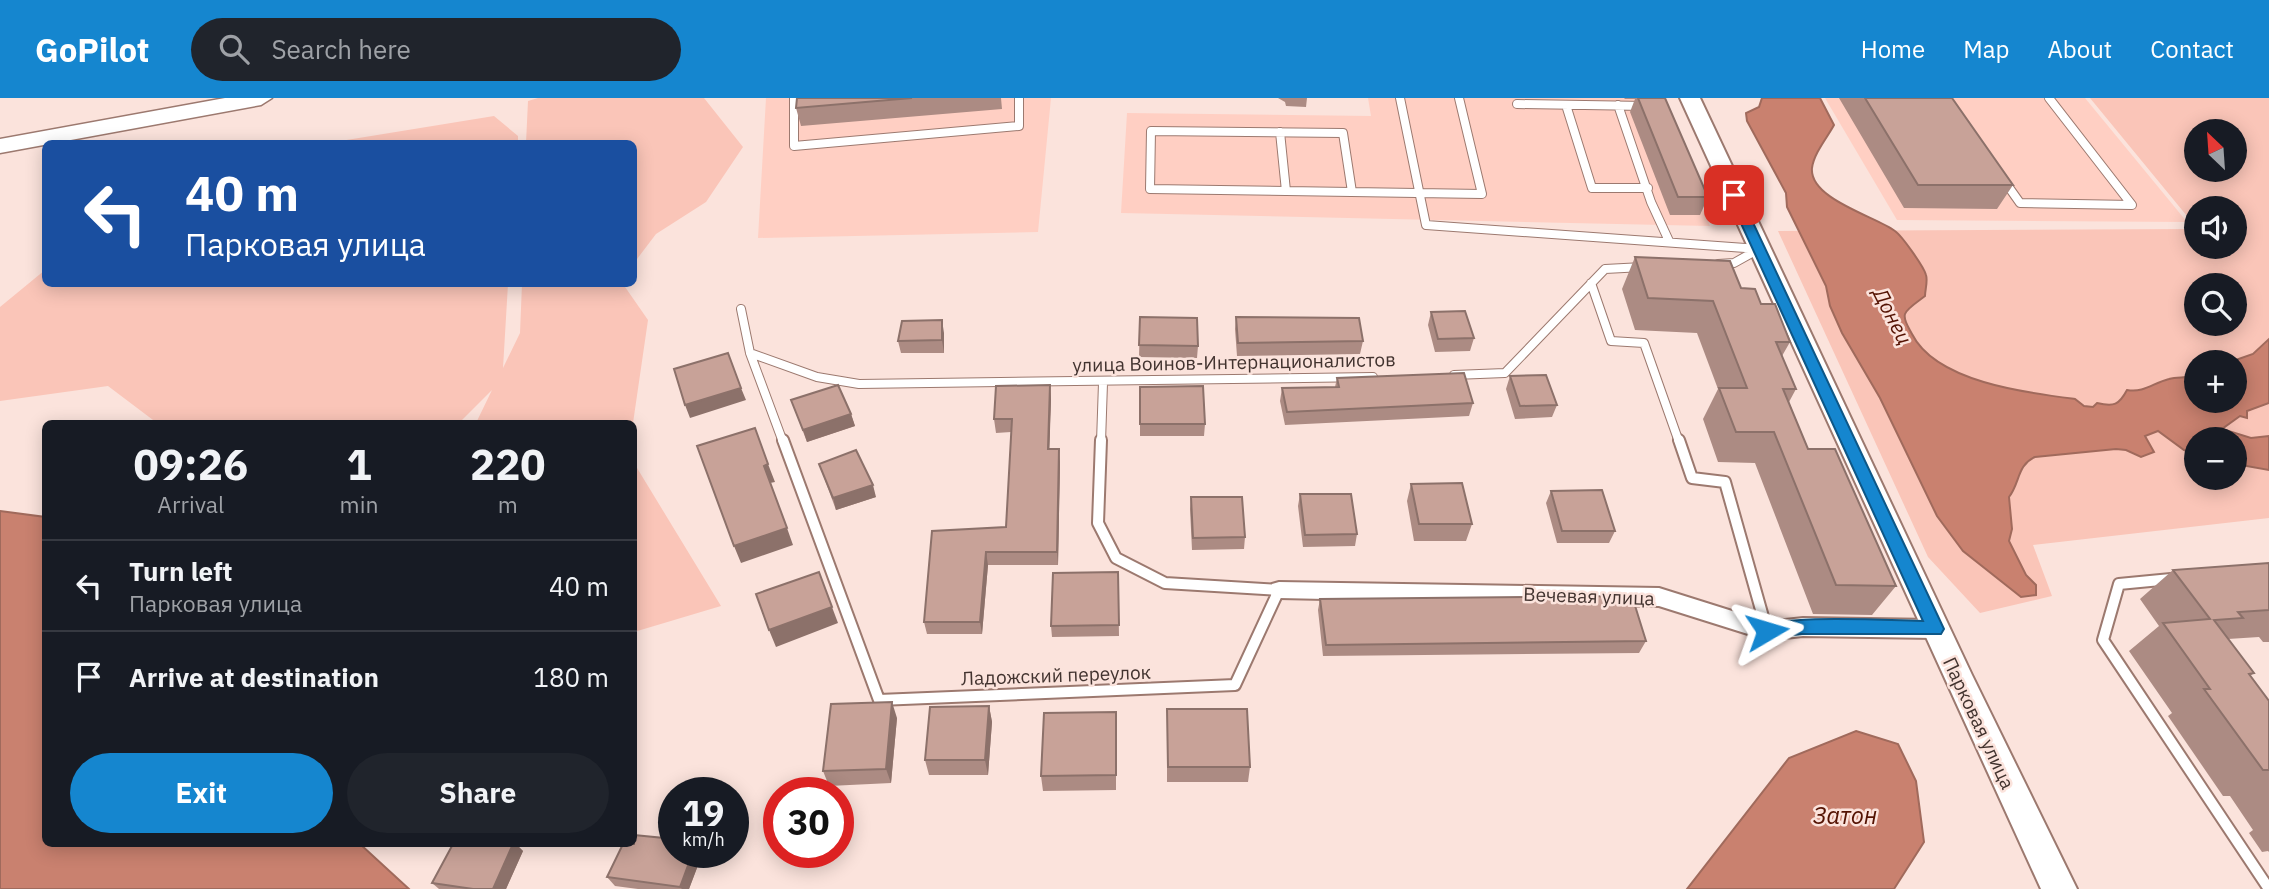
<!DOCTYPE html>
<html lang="en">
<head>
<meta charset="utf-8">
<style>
  :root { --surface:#171b24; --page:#20242c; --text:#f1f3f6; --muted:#9ea1a6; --line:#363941; --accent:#1586cf }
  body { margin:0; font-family:"IBM Plex Sans",sans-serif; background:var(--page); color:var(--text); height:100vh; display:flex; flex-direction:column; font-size:26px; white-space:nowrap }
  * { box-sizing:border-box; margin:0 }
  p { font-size:23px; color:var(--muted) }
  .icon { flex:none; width:38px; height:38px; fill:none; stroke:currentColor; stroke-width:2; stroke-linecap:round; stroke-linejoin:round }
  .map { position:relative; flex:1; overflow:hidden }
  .details { position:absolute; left:42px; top:322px; width:595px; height:427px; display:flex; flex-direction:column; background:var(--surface); border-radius:10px; box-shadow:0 4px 18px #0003 }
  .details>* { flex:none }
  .top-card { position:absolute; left:42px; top:42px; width:595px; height:147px; border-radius:10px; box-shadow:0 4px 18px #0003; background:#1a4fa0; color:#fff; overflow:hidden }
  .needle { width:46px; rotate:335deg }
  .controls { position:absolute; left:2184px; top:21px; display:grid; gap:14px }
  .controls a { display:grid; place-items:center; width:63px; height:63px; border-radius:50%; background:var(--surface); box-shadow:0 4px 18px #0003; font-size:35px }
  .speed { position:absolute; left:658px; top:679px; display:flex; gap:14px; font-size:35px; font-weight:700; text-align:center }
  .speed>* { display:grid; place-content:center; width:91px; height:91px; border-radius:50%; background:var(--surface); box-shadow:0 4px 18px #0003; line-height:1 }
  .speed small { font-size:18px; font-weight:400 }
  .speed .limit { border:10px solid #d22; background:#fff; color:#111 }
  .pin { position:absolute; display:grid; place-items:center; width:60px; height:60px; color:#fff; margin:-30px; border-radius:14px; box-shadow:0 4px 10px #0006 }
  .me { position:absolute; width:77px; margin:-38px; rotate:83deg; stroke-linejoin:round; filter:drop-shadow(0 0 5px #0008) }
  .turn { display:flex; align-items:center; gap:24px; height:147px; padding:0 28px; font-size:32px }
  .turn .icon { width:91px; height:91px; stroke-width:2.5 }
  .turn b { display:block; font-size:49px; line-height:60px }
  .eta { display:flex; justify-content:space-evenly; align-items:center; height:119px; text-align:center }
  .eta b { font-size:42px; font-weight:700; line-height:49px }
  .button { display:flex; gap:14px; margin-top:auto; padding:14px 28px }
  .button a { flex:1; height:80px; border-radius:42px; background:var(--accent); color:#fff; font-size:28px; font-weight:700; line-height:80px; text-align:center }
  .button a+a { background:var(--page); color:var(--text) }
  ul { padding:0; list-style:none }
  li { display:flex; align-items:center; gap:21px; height:91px; padding:0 28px; border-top:2px solid var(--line) }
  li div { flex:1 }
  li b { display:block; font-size:26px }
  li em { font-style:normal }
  header { display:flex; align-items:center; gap:42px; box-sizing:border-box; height:98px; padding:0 35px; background:var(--accent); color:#fff }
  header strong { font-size:33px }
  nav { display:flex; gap:38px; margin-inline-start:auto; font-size:24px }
  .search { width:490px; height:63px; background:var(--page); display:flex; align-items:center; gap:18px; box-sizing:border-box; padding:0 24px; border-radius:38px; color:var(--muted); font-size:26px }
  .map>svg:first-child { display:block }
  .built { fill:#ffcfc3 }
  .green { fill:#fac5b8; fill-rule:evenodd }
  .water { fill:#c9816f; stroke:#a06a5c; stroke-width:2 }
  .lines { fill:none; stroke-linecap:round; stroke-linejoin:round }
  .lane-far1-casing { stroke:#9c796f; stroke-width:10 }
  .lane-casing { stroke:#9c796f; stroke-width:14 }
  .street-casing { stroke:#9c796f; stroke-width:4 }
  .secondary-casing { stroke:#9c796f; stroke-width:4 }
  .primary-casing { stroke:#9c796f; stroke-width:3 }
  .lane-far1 { stroke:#fff; stroke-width:8 }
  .lane { stroke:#fff; stroke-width:10 }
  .street { fill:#fff; fill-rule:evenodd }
  .secondary { fill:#fff; fill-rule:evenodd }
  .primary { fill:#fff; fill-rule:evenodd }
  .wall { fill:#ac8b83 }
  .shaded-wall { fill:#8c716a }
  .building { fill:#c8a298; stroke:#8c716a; stroke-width:2 }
  .route { fill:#1586cf; stroke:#0e5787; stroke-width:2 }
  .labels { text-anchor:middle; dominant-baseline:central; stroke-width:5; stroke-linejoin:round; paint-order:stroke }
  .street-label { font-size:19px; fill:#42332f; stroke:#fbe3dc }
  .water-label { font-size:21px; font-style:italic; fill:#541202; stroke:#fbe3dc }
  .near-water-label { font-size:24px; font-style:italic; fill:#541202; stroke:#fbe3dc }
</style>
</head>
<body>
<header>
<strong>GoPilot</strong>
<div class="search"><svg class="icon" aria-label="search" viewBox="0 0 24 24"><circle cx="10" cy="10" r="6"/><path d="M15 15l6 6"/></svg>Search here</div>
<nav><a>Home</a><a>Map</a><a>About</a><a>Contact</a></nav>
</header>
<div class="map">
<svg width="2269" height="791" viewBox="0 0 2269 791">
  <rect width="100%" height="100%" fill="#fbe3dc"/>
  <path class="built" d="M766 0H1051L1038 134 758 140Z
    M1368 0H1656L1710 128 1121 115 1127 15 1371 18Z
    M1825 0H2085L2187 124 1897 122Z"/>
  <path class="green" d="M538 0H704L743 49 706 104 656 136 634 165V46L526 45 528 3Z
    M2090 0H2269V420L2033 447 2052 498 1980 515 1928 459 1778 133 2196 131V149H2235V110H2196V129ZM2196 33H2235V72H2196ZM2196 187H2235V226H2196ZM2196 264H2235V303H2196ZM2196 341H2235V380H2196Z
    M494 18 518 38V45H328Z
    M45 172 46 186H508L503 270 520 235 522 186H623L648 222 633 325H476L492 292 458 326 157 325 108 288 0 303V209Z
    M634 365 721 508 634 534Z"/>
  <path class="water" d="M1762 0H1820L1834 27C1827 40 1814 55 1812 70 1809 101 1877 119 1895 133 1902 138 1924 169 1926 177 1928 183 1925 192 1925 198 1919 203 1907 210 1905 216 1903 222 1909 230 1912 236 1936 284 2027 295 2075 301L2084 308 2093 309 2097 305C2114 309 2119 307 2127 292 2144 295 2153 285 2169 281 2178 278 2186 281 2196 277V303H2235V264H2230L2253 256 2269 241V305L2247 313V320L2240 318 2222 331 2251 340 2269 338V372L2235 366V341H2196V355L2184 352 2158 333 2145 338 2154 354 2141 359 2126 352 2116 351 2035 359C2017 367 2020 385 2009 399L2012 431 2009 443 2026 477 2036 487V497L2021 499 1963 453 1937 418 1880 300 1842 235 1830 208 1826 188 1787 109 1786 95 1747 23 1746 15 1759 9Z
    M0 413 45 419 46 746H360L409 791H0Z
    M1856 633 1898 646 1916 683 1924 744 1894 791H1687L1789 660Z"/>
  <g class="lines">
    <defs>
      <path id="lane-far1" d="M794 0V48L1019 28V0
        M1400 0 1426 127 1759 151
        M1517 6 1645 8
        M1566 7 1592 90H1648
        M1618 7 1651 104 1669 143
        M1280 34 1286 93
        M2003 81 2020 105 2132 107 2049 0
        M1352 94 1343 35 1151 33 1150 91 1482 96 1459 0
        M1718 166 1734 165 1759 151
        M1591 185 1611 243 1644 245 1679 344
        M741 211 750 255 783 344
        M750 255 817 279 859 286 1373 279
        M1454 277 1505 275 1605 171 1643 169
        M1101 344 1103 285"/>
      <path id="lane" d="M783 342 879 602 1235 587 1279 492 1165 485 1116 460 1098 425 1101 342
        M1679 342 1692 380 1725 384 1767 533
        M2171 481 2119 486 2103 542 2269 791"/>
      <path id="street" d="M1279 484 1659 490 1767 524 1803 520 1935 522 1942 525 1945 531 1942 537 1935 540 1803 538 1767 542 1659 508 1279 500 1272 498 1269 492 1272 486Z"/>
      <path id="secondary" d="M1680 0H1700L1972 577 2077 791H2041Z"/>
      <path id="primary" d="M225 0H272L261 7 0 55V41Z"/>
    </defs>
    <use href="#lane-far1" class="lane-far1-casing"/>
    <use href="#lane" class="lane-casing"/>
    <use href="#street" class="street-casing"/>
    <use href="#secondary" class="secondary-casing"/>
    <use href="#primary" class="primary-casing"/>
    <use href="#lane-far1" class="lane-far1"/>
    <use href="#lane" class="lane"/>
    <use href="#street" class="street"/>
    <use href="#secondary" class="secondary"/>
    <use href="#primary" class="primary"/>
  </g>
  <path class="wall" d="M797 0H1001L1002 11 801 28 796 10Z
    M1278 0H1307L1306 9 1286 8 1285 4Z
    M1624 0H1665L1708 99 1700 117H1670L1630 14 1635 1H1625Z
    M1839 0H1952L2013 87 1997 111 1904 110Z
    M1635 159 1741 190 1761 206 1790 244 1782 258 1796 291 1789 304 1808 351 1896 488 1872 517 1813 516 1755 365 1718 364 1703 321 1718 291 1697 235 1635 232 1622 191Z
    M1431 214 1474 240 1470 253 1435 254 1428 227Z
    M1140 219 1198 248 1197 260 1139 259Z
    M1236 219 1363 243 1360 256 1237 258 1235 231Z
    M944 235V255H901L898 243Z
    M1510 278 1557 307 1552 319 1515 321 1506 291Z
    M1337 280 1473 305 1469 318 1285 327 1280 303 1282 290 1335 289Z
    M1050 287 1051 301 1049 351 1060 364 1058 467H988L982 536H927L924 524 1006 429 1011 334 996 335 994 321Z
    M1140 289 1205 326 1204 338H1140Z
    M791 302 851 316 855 328 807 344Z
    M819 366 876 399 836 412Z
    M1411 386 1472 426 1466 443H1414L1407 403Z
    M1551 393 1615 433 1609 445H1557L1546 405Z
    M1300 396 1357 436 1355 448 1303 449 1298 408Z
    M1191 399 1245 439 1244 451 1192 452 1190 411Z
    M2269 465V544H2263L2259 539 2228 541 2254 575 2250 578 2269 603V754L2268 753 2262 754 2249 735 2253 732 2230 698H2223L2168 618 2172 615 2129 553 2159 528 2140 501 2173 472Z
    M1118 474 1119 538 1052 539 1051 528Z
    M1320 501 1646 543 1639 555 1323 558 1318 512Z
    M989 608 992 624 988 677H929L925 662Z
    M1167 611 1250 669 1248 684H1167Z
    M1116 614V692L1043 693 1041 678Z
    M897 620 891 685 829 688 823 673Z
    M453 746H516L523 753 506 791H439L432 785Z
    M674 754H703L689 791H638L615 788 607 779Z"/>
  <path class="shaded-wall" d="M942 222 944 235V255L942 242Z
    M1050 287 1051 301 1049 364 1048 351Z
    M741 290 746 302 690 320 685 307Z
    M851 316 855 328 807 344 803 332Z
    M1059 351 1060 364 1058 467 1057 454Z
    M768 366 775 384 770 385 764 368Z
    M873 387 876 399 836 412 833 400Z
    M787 430 793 447 741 465 734 448Z
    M986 454 988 467 982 536 980 524Z
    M832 509 838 525 776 549 769 532Z
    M892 604 897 620 891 685 886 671Z
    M989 608 992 624 988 677 985 662Z
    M513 746H516L523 753 506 791H493Z
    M693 754H703L689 791H682L680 789Z"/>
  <path class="building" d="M797 0H912L796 10Z
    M1638 0H1665L1708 99H1678Z
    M1865 0H1952L2013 87H1918Z
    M1635 159 1730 163 1741 190 1755 191 1761 206H1775L1790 244H1776L1796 291H1783L1808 351H1835L1896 488 1836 487 1774 334H1736L1719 290H1747L1713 203 1648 200Z
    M1465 213 1474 240 1438 241 1431 214Z
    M1140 219 1197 220 1198 248 1139 247Z
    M1236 219 1359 220 1363 243 1238 245Z
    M942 222V242L898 243 902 223Z
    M728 255 741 290 685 307 674 271Z
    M1464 275 1473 305 1287 314 1282 290 1339 289 1337 280Z
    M1546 277 1557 307 1520 308 1510 278Z
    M838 287 851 316 803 332 791 302Z
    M1050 287 1048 351H1059L1057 454H986L980 524H924L932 433 1006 429 1012 321H994L996 288Z
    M1203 288 1205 326H1140V289Z
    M755 330 768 366 764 368 787 430 734 448 697 348Z
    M856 352 873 387 833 400 819 366Z
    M1462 385 1472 426H1419L1411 386Z
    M1602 392 1615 433H1562L1551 393Z
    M1300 396H1351L1357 436 1305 437Z
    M1191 399H1242L1245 439 1193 440Z
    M2269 465V512L2238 514 2243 520 2214 522 2254 575 2249 576 2269 603V672H2263L2204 591H2210L2163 525 2210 521 2173 472Z
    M819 474 832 509 769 532 756 496Z
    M1118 474 1119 527 1051 528 1053 475Z
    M1632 498 1646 543 1326 547 1320 501Z
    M892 604 886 671 823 673 831 606Z
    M989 608 985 662H925L930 609Z
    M1167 611H1247L1250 669H1168Z
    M1116 614V677L1041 678 1044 615Z
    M634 737 674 741V754H693L680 789 607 779 623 746H634Z
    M453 746H513L493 791H473L432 785Z"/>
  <path class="route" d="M1730 94 1740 97 1944 531 1941 536H1802L1767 540 1758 533C1767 514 1898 523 1923 523L1728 97Z"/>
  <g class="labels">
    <g class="street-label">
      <text transform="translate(1234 264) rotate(-1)">улица Воинов-Интернационалистов</text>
      <text transform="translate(1589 498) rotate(2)">Вечевая улица</text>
      <text transform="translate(1056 577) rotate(-2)">Ладожский переулок</text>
      <text transform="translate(1979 625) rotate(65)">Парковая улица</text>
    </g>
    <g class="water-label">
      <text transform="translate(1893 218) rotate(63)">Донец</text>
    </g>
    <g class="near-water-label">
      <text x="1845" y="717">Затон</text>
    </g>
  </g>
</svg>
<div class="controls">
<a><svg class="needle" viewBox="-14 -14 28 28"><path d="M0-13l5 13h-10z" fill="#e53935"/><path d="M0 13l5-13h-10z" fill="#9ea1a6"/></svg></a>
<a><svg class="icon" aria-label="sound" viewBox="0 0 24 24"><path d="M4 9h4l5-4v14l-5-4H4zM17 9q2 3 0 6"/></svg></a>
<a><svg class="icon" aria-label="search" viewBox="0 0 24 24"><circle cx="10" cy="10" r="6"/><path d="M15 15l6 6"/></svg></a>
<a>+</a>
<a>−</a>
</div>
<div class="speed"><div>19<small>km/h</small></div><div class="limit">30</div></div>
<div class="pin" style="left:1734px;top:97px;background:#d93025"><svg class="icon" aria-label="arrive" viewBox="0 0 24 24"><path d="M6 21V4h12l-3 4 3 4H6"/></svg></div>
<svg class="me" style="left:1767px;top:533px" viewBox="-20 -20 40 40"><path d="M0-17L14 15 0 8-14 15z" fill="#1586cf" stroke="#fff" stroke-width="4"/></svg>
<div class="top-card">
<div class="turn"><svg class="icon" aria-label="left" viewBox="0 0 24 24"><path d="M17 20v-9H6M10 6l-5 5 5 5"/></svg><div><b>40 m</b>Парковая улица</div></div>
</div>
<section class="details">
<div class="eta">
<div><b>09:26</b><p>Arrival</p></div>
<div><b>1</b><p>min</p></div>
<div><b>220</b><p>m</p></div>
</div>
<ul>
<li><svg class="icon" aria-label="left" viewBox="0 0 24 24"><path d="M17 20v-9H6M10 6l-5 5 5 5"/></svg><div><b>Turn left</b><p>Парковая улица</p></div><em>40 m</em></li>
<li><svg class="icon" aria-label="arrive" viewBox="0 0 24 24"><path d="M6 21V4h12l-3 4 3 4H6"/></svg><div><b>Arrive at destination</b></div><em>180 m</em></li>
</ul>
<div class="button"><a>Exit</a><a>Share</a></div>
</section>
</div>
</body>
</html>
